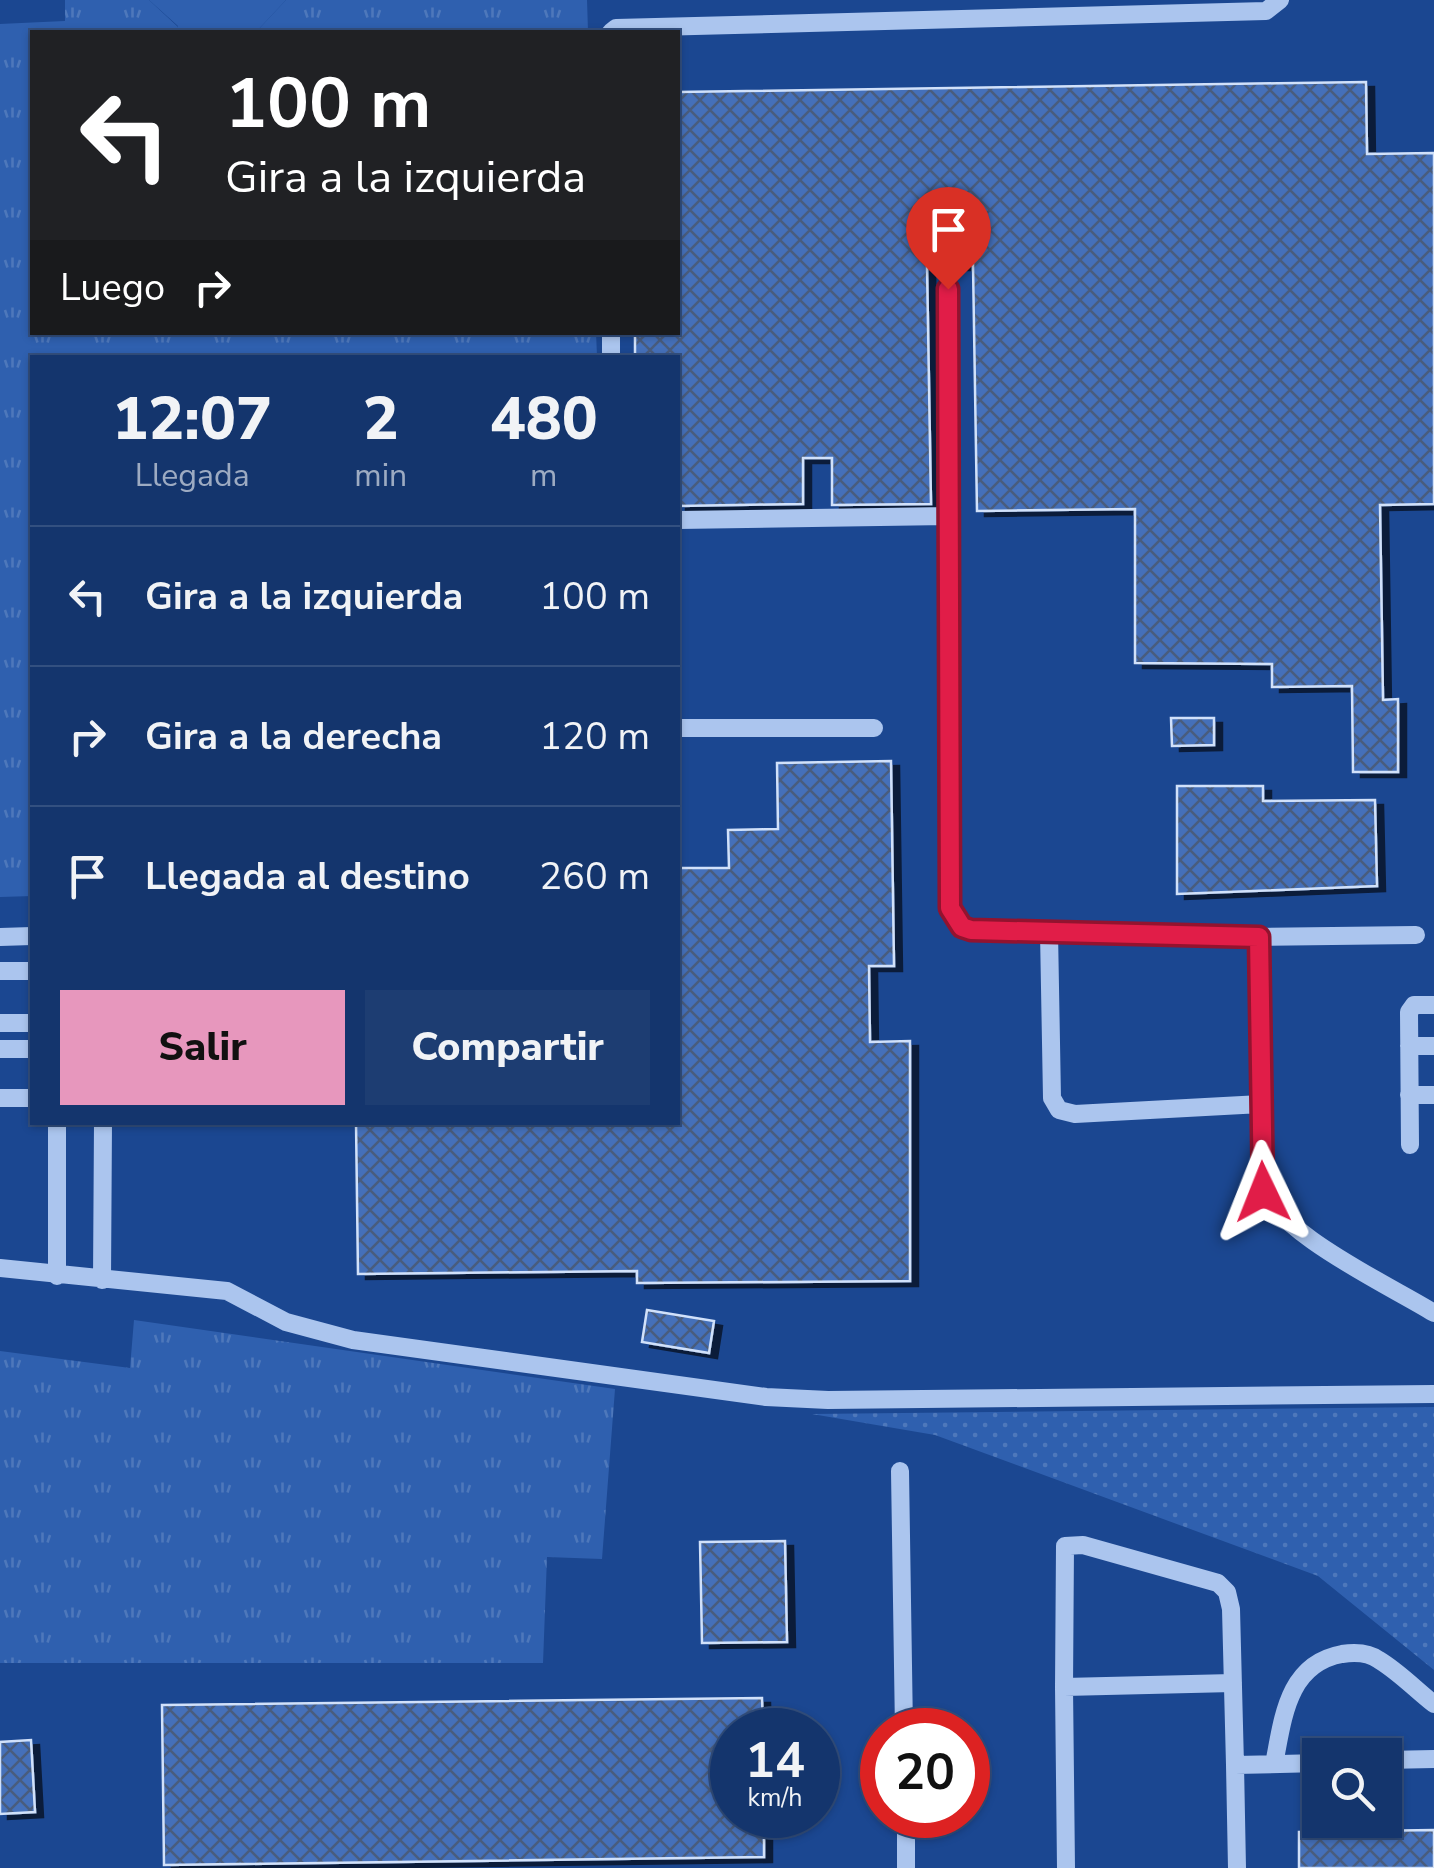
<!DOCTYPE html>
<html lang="es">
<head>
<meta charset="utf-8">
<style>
  :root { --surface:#14356d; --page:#1d3d72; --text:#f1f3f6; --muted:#9dabc2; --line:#335080; --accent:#e797bd }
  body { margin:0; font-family:"Nunito Sans",sans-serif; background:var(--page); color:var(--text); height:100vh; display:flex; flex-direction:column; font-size:38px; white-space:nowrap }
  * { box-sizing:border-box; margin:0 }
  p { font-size:32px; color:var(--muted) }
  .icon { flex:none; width:55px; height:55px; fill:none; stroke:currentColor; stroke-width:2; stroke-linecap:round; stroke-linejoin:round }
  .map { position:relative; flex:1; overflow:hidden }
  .drawer { position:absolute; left:30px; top:355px; width:650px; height:770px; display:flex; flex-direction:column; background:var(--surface); border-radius:0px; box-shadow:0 2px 8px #0004,0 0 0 2px var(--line) }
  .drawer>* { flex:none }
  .banner { position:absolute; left:30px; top:30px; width:650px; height:305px; border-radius:0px; box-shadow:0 2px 8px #0004,0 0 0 2px var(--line); background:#202124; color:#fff; overflow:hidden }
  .fabs { position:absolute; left:1302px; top:1738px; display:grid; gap:20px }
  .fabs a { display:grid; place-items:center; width:100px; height:100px; border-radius:0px; background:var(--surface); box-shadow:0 2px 8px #0004,0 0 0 2px var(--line); font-size:50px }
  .speed { position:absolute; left:710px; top:1708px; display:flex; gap:20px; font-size:50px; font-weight:700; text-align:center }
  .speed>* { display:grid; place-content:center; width:130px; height:130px; border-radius:50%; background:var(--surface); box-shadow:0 2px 8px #0004,0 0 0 2px var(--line); line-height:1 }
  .speed small { font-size:25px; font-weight:400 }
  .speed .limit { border:15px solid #d22; background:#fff; color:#111 }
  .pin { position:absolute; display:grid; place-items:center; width:85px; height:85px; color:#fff; margin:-102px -42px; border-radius:50% 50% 50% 0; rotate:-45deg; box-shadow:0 0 10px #0007 }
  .pin .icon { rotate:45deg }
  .me { position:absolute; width:110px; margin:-55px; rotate:358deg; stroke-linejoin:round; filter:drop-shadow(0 0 8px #0008) }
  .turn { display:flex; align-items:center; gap:35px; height:210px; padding:0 30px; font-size:45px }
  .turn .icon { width:130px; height:130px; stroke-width:2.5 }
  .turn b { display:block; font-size:70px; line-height:85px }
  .then { display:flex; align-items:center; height:95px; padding:0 30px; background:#0003; gap:20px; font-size:38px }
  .eta { display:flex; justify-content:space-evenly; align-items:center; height:170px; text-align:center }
  .eta b { font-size:60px; font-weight:800; line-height:70px }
  .primary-button { display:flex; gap:20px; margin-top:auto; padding:20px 30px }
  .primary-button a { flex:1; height:115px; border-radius:0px; background:var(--accent); color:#111; font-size:40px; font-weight:800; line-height:115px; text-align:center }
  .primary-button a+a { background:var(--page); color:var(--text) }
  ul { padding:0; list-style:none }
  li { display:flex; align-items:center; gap:30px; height:140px; padding:0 30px; border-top:2px solid var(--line) }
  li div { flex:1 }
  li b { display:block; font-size:38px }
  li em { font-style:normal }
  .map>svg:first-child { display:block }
  .grass { fill:url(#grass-dots) }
  .park { fill:url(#park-tufts) }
  .pitch { fill:#2f60af }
  .building { fill:url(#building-cross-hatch); stroke:#d1e1fa; stroke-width:2.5; filter:url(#shadow) }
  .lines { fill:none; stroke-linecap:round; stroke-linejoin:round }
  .minor { stroke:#abc5ee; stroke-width:18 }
  .route-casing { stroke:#92132f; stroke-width:25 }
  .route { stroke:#e11d48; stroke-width:18 }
</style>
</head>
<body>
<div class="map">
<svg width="1434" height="1868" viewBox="0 0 1434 1868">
  <defs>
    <pattern id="grass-dots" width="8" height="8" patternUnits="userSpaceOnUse" patternTransform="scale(2.5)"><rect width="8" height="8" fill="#2f60af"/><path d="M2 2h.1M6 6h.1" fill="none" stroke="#4e78bb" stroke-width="1.8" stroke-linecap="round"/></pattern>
    <pattern id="park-tufts" width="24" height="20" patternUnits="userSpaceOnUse" patternTransform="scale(2.5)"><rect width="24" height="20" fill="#2f60af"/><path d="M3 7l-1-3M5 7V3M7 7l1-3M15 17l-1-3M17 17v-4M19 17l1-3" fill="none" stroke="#4e78bb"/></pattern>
    <pattern id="building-cross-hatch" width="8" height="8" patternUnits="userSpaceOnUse" patternTransform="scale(2.5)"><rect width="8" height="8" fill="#4470b9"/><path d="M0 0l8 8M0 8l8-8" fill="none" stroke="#485c7d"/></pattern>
    <filter id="shadow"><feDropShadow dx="8" dy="5" stdDeviation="0" flood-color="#0009"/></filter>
  </defs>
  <rect width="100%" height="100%" fill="#1b4791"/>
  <path class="grass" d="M1434 1407V1670L1318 1576 935 1435 812 1414Z"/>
  <path class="park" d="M65 0H149L178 27 177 32H32V332H596L597 357 32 358V896L0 897V24L65 21Z
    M286 0H587L588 32H256Z
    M134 1320 615 1389 602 1559 547 1557 543 1663H0V1351L130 1368Z"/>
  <path class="pitch" d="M149 0H286L256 32H177L178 26Z"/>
  <path class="building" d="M1366 82 1367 154 1434 153V504L1380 505 1383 700 1398 699V772H1353L1352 686 1272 687V664L1135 663V509L977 511 973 265H927L931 504 832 505V458H803V504L678 506V358H635V332H678V92Z
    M1171 718H1214V745L1172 746Z
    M891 761 894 966H869L870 1042 910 1041V1281L637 1283V1271L358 1274 356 1122H678V868H729L728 830 778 829 777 763Z
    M1177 786H1263V801L1375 800 1377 886 1177 894Z
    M647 1310 714 1321 709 1353 642 1342Z
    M785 1541 787 1642 702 1643 700 1542Z
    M762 1698 763 1730H732V1815H764V1857L164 1865 162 1705Z
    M31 1740 35 1812 0 1814V1742Z
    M1434 1830V1868H1299V1832Z"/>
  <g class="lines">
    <path class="minor" d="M611 32 616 28 1266 11 1280 0
      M611 332V358
      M947 516 948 289
      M678 520 947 516V894L956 919 971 930 1259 937 1261 1181C1269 1230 1391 1286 1434 1313
      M678 728H874
      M1049 932 1052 1098 1059 1110 1075 1114 1261 1104
      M0 937 32 936
      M1259 937 1416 935
      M0 971H32
      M0 1023H32
      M1409 1046H1434
      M0 1049H32
      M1409 1095H1434
      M0 1098H32
      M1410 1145 1409 1012 1414 1005H1434
      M0 1268 227 1291 286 1322 353 1340 766 1397 828 1400 1434 1394
      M57 1276V1122
      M102 1280 103 1122
      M900 1471 904 1730
      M1064 1687 1065 1546 1083 1545 1218 1583 1227 1592 1231 1609 1235 1765
      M1385 1760 1434 1759
      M1274 1764C1283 1719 1287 1664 1342 1654 1355 1652 1368 1652 1379 1660 1399 1672 1416 1690 1434 1704
      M906 1815V1868
      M1066 1868 1064 1687 1233 1683
      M1237 1868 1235 1765 1320 1763"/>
  </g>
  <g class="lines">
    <defs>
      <path id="route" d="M948 289 950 908 962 927 971 930 1259 937 1263 1192"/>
    </defs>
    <use href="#route" class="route-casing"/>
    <use href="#route" class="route"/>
  </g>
</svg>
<div class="fabs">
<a><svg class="icon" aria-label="search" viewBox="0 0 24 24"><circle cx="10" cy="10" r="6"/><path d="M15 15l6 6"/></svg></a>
</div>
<div class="speed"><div>14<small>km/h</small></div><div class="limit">20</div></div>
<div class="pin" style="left:948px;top:289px;background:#d93025"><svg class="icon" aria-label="arrive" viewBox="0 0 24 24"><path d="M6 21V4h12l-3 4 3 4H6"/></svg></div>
<svg class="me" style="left:1263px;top:1192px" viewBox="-20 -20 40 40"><path d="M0-17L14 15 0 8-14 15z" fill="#e11d48" stroke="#fff" stroke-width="4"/></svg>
<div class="banner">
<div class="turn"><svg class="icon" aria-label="left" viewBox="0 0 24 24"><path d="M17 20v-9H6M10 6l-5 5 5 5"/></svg><div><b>100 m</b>Gira a la izquierda</div></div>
<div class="then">Luego<svg class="icon" aria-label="right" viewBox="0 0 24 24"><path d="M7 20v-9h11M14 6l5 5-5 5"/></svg></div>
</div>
<section class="drawer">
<div class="eta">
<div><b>12:07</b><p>Llegada</p></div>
<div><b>2</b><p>min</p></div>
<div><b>480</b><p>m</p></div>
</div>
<ul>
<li><svg class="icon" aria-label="left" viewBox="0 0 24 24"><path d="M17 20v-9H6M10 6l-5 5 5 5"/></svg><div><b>Gira a la izquierda</b></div><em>100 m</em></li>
<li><svg class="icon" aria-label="right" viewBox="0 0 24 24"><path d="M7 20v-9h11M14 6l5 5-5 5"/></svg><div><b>Gira a la derecha</b></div><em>120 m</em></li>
<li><svg class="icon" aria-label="arrive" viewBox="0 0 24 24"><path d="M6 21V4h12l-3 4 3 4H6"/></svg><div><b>Llegada al destino</b></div><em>260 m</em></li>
</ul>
<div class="primary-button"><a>Salir</a><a>Compartir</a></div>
</section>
</div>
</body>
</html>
